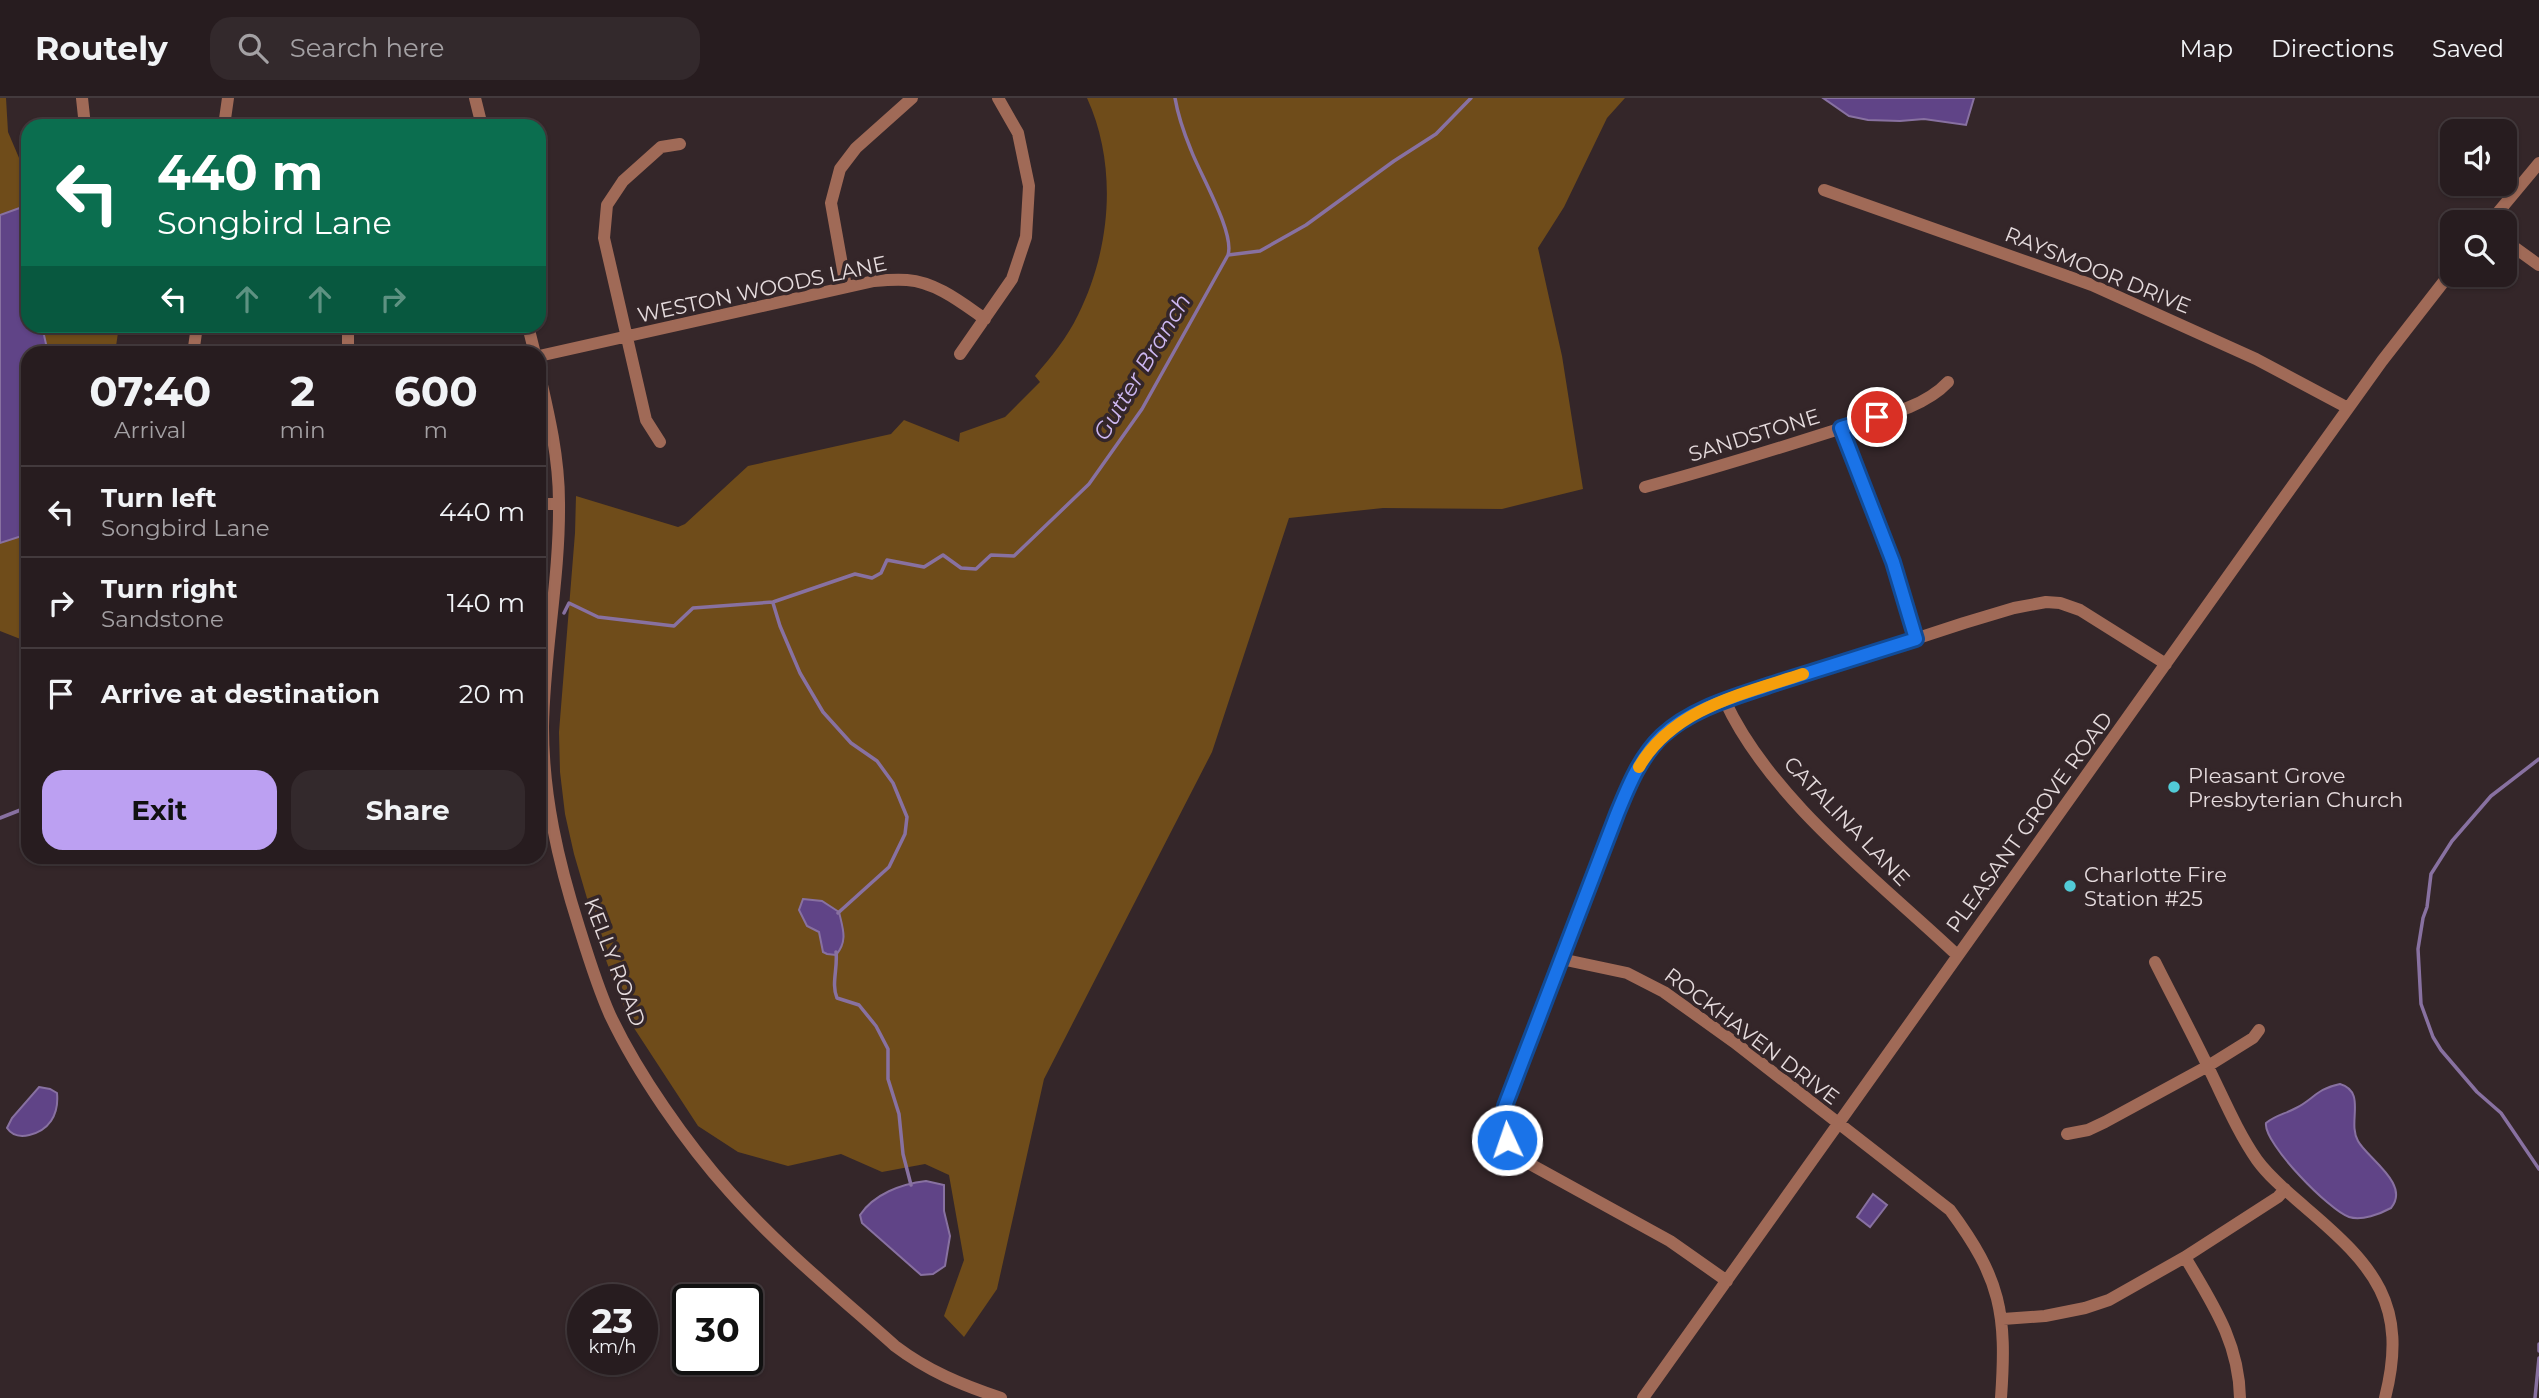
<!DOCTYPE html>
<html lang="en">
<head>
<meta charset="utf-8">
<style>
  :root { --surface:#271c1f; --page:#33292c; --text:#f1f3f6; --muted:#a4a1a4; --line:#433a3d; --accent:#bca0f2 }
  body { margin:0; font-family:Montserrat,sans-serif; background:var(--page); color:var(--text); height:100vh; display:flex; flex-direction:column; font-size:26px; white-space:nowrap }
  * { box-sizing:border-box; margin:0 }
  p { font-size:23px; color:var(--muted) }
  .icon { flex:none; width:38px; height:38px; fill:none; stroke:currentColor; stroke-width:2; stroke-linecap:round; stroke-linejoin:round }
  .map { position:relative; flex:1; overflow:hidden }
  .details { position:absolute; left:21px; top:248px; width:525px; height:518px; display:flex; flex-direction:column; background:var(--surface); border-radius:21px; box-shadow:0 2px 5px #0004,0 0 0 2px var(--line) }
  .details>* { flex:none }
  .hud { position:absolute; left:21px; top:21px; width:525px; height:214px; border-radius:21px; box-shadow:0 2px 5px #0004,0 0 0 2px var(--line); background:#0b6e4f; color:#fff; overflow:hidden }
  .fabs { position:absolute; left:2440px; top:21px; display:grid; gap:14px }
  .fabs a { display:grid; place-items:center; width:77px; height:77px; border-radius:14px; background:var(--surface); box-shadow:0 2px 5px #0004,0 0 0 2px var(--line); font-size:35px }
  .speed { position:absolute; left:567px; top:1186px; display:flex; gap:14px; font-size:35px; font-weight:700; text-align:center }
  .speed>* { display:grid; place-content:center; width:91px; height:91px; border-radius:50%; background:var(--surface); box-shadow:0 2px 5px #0004,0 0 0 2px var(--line); line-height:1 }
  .speed small { font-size:18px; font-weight:400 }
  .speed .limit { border:4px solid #111; border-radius:10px; background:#fff; color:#111 }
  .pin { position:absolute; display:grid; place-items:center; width:60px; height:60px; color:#fff; margin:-30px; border:4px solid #fff; border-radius:50%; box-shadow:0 2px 7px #0007 }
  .me { position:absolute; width:77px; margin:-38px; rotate:357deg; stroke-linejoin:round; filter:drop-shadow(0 0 5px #0008) }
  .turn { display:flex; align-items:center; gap:24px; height:147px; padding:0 21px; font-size:32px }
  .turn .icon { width:91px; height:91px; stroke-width:2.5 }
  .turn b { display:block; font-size:49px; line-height:60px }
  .lanes { display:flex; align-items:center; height:66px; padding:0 21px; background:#0003; justify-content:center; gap:35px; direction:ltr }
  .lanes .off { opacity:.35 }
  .eta { display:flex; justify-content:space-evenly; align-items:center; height:119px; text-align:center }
  .eta b { font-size:42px; font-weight:700; line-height:49px }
  .cta { display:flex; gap:14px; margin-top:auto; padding:14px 21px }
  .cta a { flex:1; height:80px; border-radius:21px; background:var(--accent); color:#111; font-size:28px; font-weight:700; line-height:80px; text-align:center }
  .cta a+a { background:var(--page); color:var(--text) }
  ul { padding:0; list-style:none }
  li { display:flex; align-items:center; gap:21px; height:91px; padding:0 21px; border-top:2px solid var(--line) }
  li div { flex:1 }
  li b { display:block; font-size:26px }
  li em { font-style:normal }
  header { display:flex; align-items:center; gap:42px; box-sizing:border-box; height:98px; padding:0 35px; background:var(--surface); border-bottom:2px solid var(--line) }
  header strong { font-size:33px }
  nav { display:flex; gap:38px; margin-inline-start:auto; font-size:24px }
  .search { width:490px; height:63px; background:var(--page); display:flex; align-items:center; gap:18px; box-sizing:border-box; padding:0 24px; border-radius:21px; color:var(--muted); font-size:26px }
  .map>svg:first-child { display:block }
  .green { fill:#6f4c1a }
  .water { fill:#604487; stroke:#8871a1; stroke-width:2 }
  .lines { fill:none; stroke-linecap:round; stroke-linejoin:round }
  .stream { stroke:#8871a1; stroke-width:3.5 }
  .minor { stroke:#a06a57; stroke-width:12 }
  .route-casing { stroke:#114b97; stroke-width:18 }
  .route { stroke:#1a73e8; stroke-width:12 }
  .slow { stroke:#f59e0b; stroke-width:12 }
  .poi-dot { fill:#52cbd7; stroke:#342629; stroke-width:2.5 }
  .labels { text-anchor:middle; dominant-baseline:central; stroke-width:7; stroke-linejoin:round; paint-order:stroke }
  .street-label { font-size:21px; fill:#e5dbdd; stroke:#342629 }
  .poi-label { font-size:21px; fill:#e5dbdd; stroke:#342629; text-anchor:start }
  .water-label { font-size:23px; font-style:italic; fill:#cdb7f1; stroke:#342629 }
</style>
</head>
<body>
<header>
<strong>Routely</strong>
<div class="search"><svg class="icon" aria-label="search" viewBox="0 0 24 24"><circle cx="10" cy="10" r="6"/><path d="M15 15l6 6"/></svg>Search here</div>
<nav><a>Map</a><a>Directions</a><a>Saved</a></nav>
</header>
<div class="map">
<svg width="2539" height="1300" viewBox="0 0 2539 1300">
  <rect width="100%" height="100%" fill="#342629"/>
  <path class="green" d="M0 0H6L8 34 28 81V107L0 117Z
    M1087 0H1625L1607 20 1564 109 1538 150 1562 258 1583 391 1502 411 1383 410 1289 420 1212 654 1044 981 997 1191 964 1239 944 1218 964 1162 949 1077 925 1066 882 1074 841 1056 788 1068 738 1054 698 1028 634 930 616 890 601 848 574 756 565 716 560 674 559 634 575 435 576 398 678 429 685 426 748 368 891 336 904 322 959 344 960 335 1005 319 1040 284 1035 278C1051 259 1067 240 1078 217 1111 151 1118 68 1087 0Z
    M42 228H119L115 255H48Z
    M28 436V544L0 533V445Z"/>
  <path class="water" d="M1823 0H1974L1966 27 1924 21 1900 23 1868 22 1849 18Z
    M28 107V228H42L48 255 28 256V436L0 445V117Z
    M803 801 822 803 839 814C843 831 848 843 836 857L827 856 823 854 819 834 807 828 799 812Z
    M2340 986C2367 994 2347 1024 2358 1043 2367 1060 2411 1086 2391 1110 2380 1116 2362 1123 2349 1119 2330 1113 2263 1045 2266 1025 2276 1017 2285 1016 2296 1010 2314 1001 2316 991 2340 986Z
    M39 989 50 991 57 995C58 1005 57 1014 51 1023 42 1036 17 1045 7 1030L12 1020Z
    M926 1083 944 1087V1113L950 1138 945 1168 933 1176 921 1177 862 1125 860 1117C874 1096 901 1086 926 1083Z
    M1873 1096 1887 1107 1870 1129 1857 1119Z"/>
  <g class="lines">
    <path class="stream" d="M1228 157 1260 153 1306 127 1394 63 1436 36 1471 0
      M773 505 780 528 800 575 823 614 851 645 877 663 893 685 907 719 905 736 889 769 838 815
      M564 515 569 505 598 519 674 528 693 510 773 504 855 476 872 480 881 475 887 462 924 469 943 457 961 470 976 471 991 457 1014 458 1089 386 1142 311 1228 157C1235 135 1200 76 1191 52 1184 35 1178 18 1175 0
      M2539 661 2491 698 2452 743 2431 776 2427 809 2423 820 2418 851 2421 906 2433 939 2441 952 2477 994 2501 1015 2539 1071
      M0 720 28 709
      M836 854C838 870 831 886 837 900L859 907 876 928 888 951V981L899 1016 903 1056 911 1087
      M2539 1246V1253
      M2535 1300 2539 1260"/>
    <path class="minor" d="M82 0 85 28
      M475 0 482 28
      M224 28 228 0
      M1824 92 2092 187 2256 261 2348 310
      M2490 124 2539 65
      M2504 142 2539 167
      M846 189 831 105 840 71 856 50 912 0
      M528 228 535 256
      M193 256 197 228
      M348 256V228
      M960 256 1012 181 1026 139 1029 88 1018 35 998 0
      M539 258 874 183C885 182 896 181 907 182 936 184 962 205 985 221
      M539 274C549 317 559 360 559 404 560 480 544 554 543 629 543 698 558 763 579 829 588 858 597 888 610 917 638 976 686 1045 730 1094 780 1150 839 1198 895 1248 928 1273 962 1287 1001 1300
      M1841 330 1893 464 1916 541
      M660 344 646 322 604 140 607 107 623 83 661 49 680 46
      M1645 389C1709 372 1773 352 1836 332 1872 320 1921 313 1948 284
      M539 406H559
      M1725 603C1770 701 1880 784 1957 857
      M1561 861 1627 875 1664 894 1734 944 1950 1112C2001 1181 2007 1215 2001 1300
      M2155 864C2174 902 2194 939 2212 977 2226 1006 2239 1036 2257 1062 2270 1080 2289 1095 2306 1110 2374 1168 2409 1206 2385 1300
      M2067 1036 2088 1032 2105 1024 2208 968 2253 940 2259 932
      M2185 1159C2212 1205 2239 1244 2240 1300
      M1727 1183 1670 1143 1530 1066C1490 1038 1504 1012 1517 973L1617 716C1644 652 1660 629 1725 603L1964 525 2014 510 2046 504 2060 505 2080 512 2166 566
      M2003 1221 2045 1218 2085 1210 2109 1202 2185 1159 2278 1099 2285 1091
      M1643 1300 2273 415 2382 263 2452 173"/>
  </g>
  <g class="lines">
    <defs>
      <path id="route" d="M1507 1042 1503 1029 1505 1008 1617 716C1628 689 1640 659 1662 638 1692 610 1735 599 1773 586 1821 571 1868 556 1916 541L1893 464 1841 330 1877 319"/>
    </defs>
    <use href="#route" class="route-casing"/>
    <use href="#route" class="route"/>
    <path class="slow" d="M1639 669C1673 610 1743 596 1803 576"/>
  </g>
  <g class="poi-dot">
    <circle cx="2174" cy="689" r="7"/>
    <circle cx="2070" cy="788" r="7"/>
  </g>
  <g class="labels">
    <g class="street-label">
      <text transform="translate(2098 172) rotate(22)">RAYSMOOR DRIVE</text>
      <text transform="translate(762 191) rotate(-12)">WESTON WOODS LANE</text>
      <text transform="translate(1754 337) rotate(-17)">SANDSTONE</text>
      <text transform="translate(1847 723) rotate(46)">CATALINA LANE</text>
      <text transform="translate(2029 724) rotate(-54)">PLEASANT GROVE ROAD</text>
      <text transform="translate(615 864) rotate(69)">KELLY ROAD</text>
      <text transform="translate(1752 938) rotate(37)">ROCKHAVEN DRIVE</text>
    </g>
    <g class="poi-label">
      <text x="2188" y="677">Pleasant Grove<tspan x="2188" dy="24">Presbyterian Church</tspan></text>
      <text x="2084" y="776">Charlotte Fire<tspan x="2084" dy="24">Station #25</tspan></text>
    </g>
    <g class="water-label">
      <text transform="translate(1142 269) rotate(-59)">Gutter Branch</text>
    </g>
  </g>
</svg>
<div class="fabs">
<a><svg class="icon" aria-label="sound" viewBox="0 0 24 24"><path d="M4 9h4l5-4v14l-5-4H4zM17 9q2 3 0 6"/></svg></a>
<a><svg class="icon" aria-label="search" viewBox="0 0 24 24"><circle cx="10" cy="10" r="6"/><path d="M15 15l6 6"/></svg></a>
</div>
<div class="speed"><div>23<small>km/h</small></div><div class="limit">30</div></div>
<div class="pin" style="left:1877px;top:319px;background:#d93025"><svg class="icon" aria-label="arrive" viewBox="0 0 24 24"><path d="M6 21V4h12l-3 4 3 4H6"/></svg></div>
<svg class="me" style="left:1507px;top:1042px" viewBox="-20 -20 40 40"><circle r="17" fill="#1a73e8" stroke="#fff" stroke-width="3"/><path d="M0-11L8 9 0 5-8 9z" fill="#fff"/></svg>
<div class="hud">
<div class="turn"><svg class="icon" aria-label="left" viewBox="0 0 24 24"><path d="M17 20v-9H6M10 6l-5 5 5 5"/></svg><div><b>440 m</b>Songbird Lane</div></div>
<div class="lanes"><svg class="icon" aria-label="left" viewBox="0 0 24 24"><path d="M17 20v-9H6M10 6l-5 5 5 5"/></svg><svg class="icon off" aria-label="ahead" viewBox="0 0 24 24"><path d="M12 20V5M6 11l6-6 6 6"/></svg><svg class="icon off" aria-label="ahead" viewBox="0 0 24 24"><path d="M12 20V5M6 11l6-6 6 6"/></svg><svg class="icon off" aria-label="right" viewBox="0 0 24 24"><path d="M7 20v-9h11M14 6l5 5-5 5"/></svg></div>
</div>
<section class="details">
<div class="eta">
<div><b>07:40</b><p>Arrival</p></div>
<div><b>2</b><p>min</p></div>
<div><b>600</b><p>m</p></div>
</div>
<ul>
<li><svg class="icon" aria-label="left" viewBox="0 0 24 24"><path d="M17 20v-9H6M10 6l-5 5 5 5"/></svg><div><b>Turn left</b><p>Songbird Lane</p></div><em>440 m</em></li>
<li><svg class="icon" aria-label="right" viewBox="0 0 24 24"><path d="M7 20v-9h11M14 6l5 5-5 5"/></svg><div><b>Turn right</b><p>Sandstone</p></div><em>140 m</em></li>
<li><svg class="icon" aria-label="arrive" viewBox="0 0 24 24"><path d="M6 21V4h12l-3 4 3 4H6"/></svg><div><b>Arrive at destination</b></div><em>20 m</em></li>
</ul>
<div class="cta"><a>Exit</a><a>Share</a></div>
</section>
</div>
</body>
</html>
